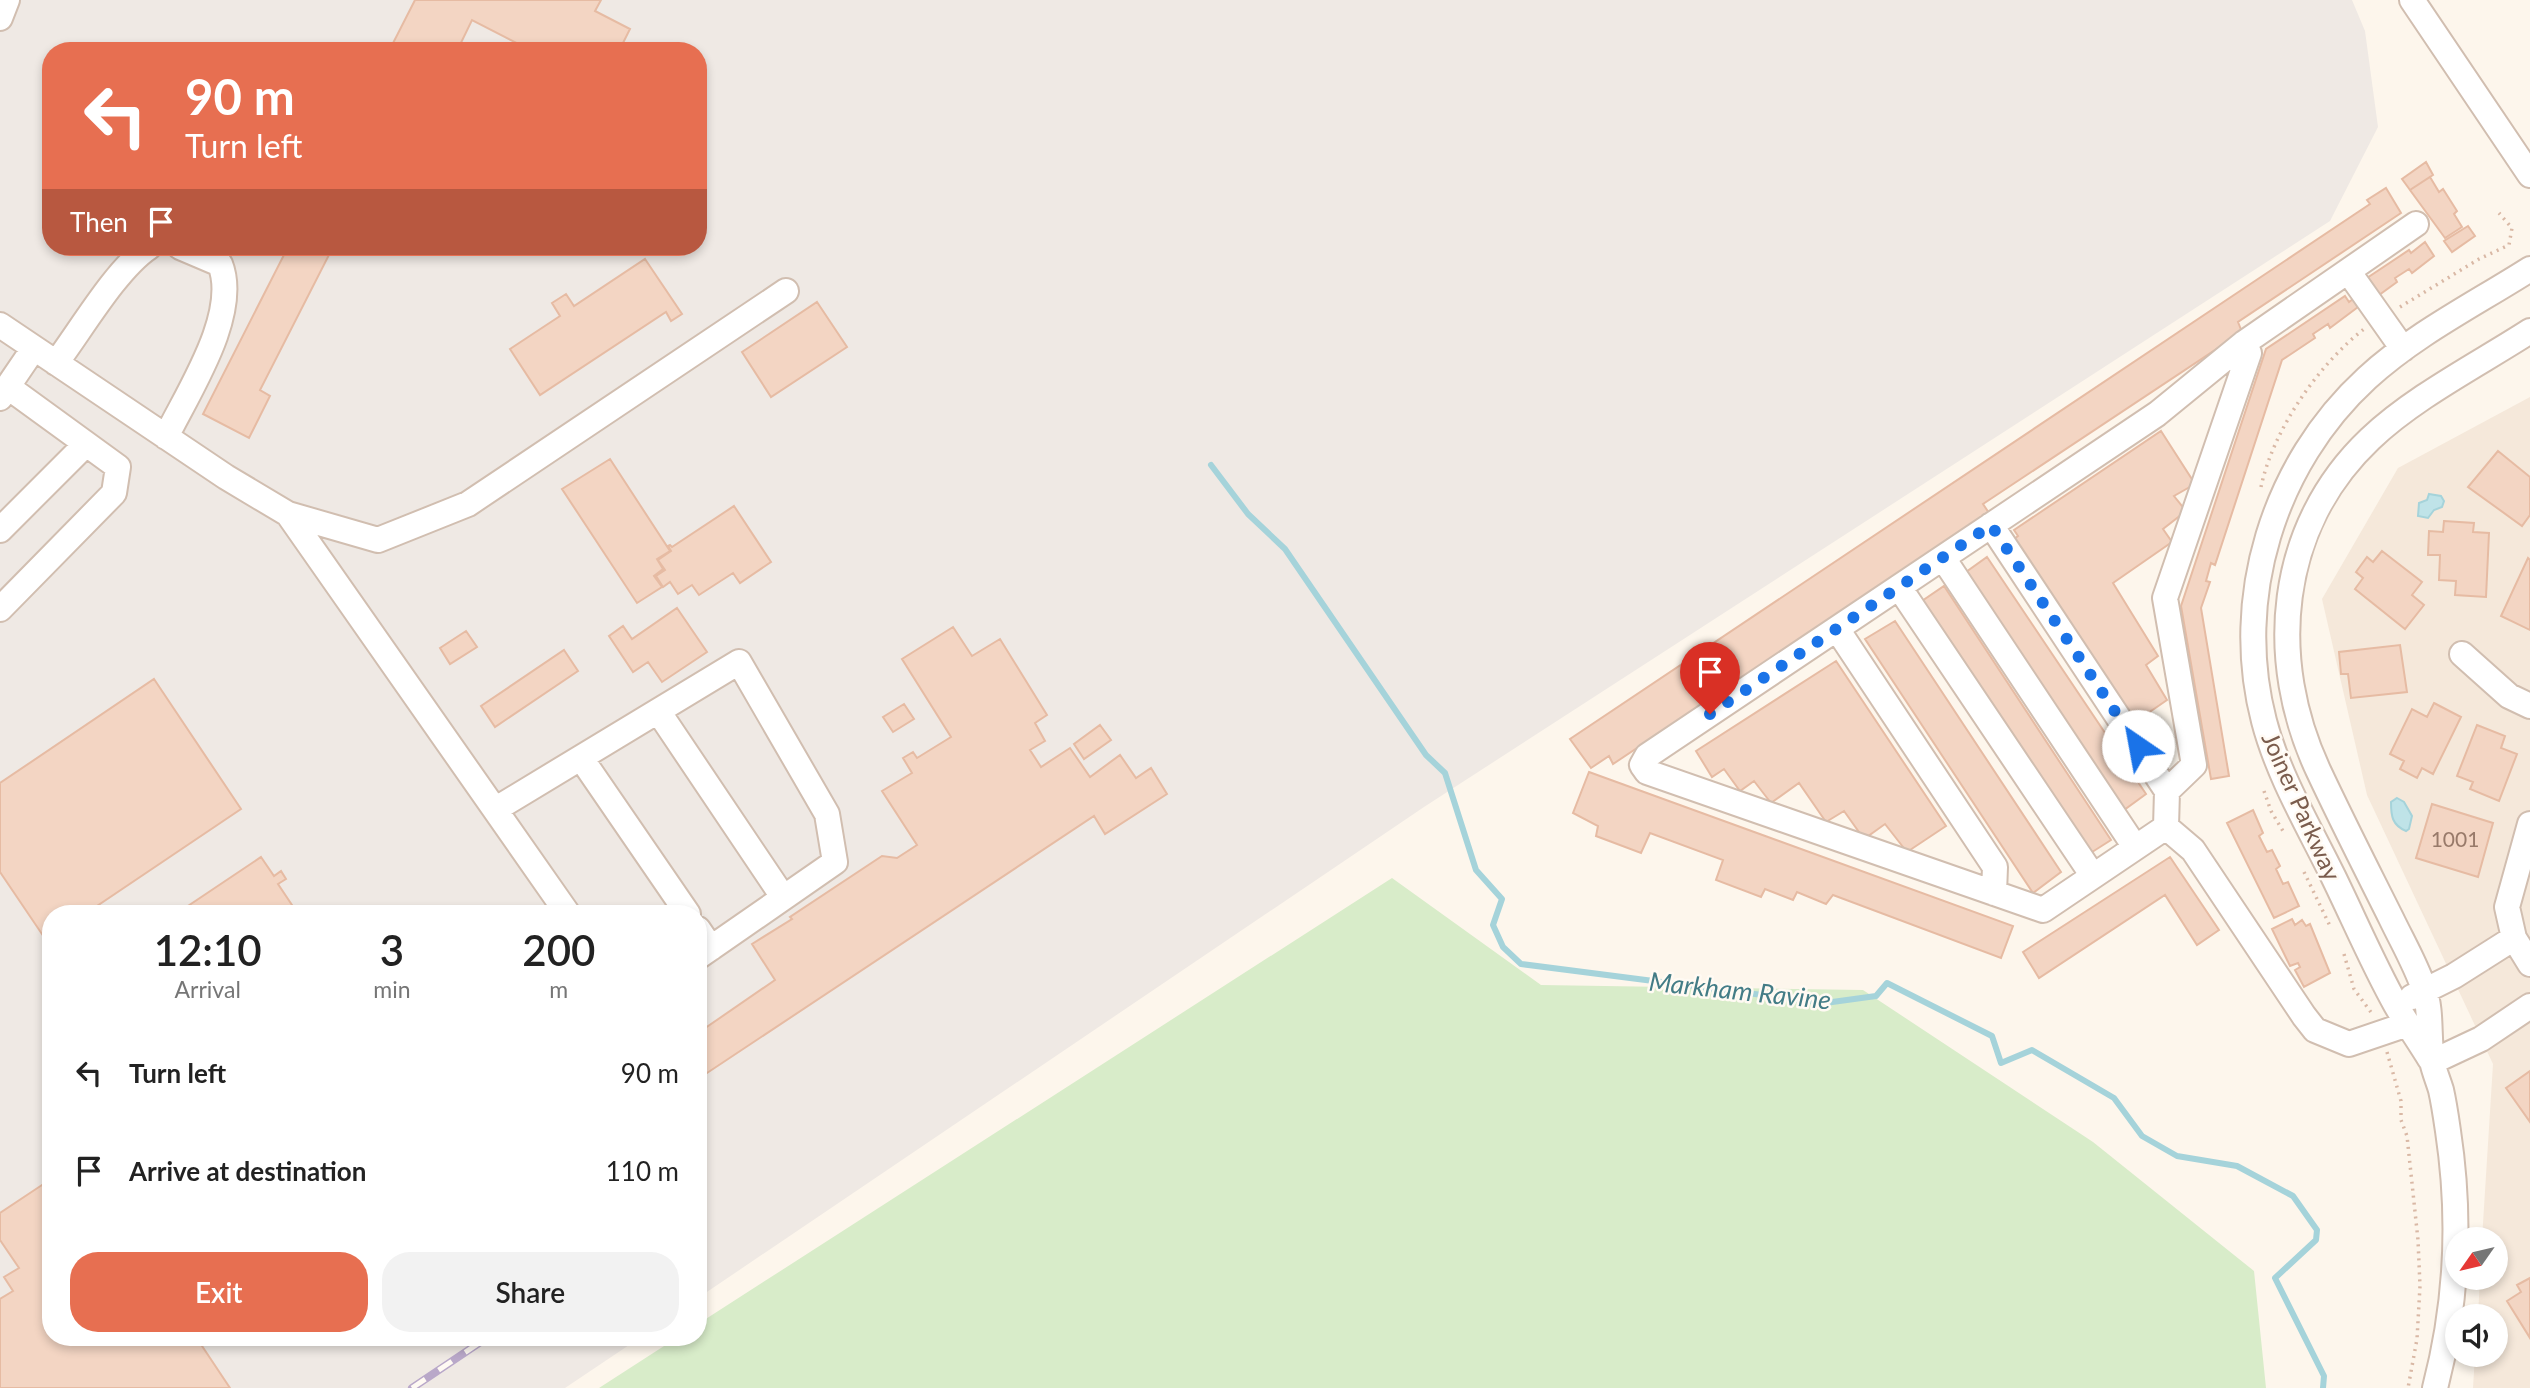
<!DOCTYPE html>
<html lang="en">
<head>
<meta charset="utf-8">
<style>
  :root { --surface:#fff; --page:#f2f2f2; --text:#222; --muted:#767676; --accent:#e76f51 }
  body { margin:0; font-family:Lato,sans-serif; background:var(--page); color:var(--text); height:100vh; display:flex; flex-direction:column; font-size:26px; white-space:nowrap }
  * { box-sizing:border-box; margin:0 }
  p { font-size:23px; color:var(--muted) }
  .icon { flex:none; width:38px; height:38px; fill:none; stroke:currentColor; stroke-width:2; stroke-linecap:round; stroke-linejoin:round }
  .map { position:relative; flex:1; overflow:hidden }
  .panel { position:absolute; left:42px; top:905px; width:665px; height:441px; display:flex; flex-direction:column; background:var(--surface); border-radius:28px; box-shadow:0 4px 10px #0003 }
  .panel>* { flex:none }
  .guide { position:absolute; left:42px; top:42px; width:665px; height:214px; border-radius:28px; box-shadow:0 4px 10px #0003; background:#e76f51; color:#fff; overflow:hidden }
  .needle { width:46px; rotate:236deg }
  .tools { position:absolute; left:2445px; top:1227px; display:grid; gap:14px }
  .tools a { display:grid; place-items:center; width:63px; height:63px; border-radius:50%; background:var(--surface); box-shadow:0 4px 10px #0003; font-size:35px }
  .pin { position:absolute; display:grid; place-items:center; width:60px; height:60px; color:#fff; margin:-72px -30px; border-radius:50% 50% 50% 0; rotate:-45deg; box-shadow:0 0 7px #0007 }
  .pin .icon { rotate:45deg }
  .me { position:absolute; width:77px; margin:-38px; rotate:327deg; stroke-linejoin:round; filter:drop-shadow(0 0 5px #0008) }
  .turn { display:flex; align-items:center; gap:24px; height:147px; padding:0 28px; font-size:32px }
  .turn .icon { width:91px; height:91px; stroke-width:2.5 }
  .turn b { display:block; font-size:49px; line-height:60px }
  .then { display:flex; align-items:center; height:66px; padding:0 28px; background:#0003; gap:14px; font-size:26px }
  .eta { display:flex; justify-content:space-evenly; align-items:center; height:119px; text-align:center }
  .eta b { font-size:42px; font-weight:600; line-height:49px }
  .action { display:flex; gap:14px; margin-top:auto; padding:14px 28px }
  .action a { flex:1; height:80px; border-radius:28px; background:var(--accent); color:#fff; font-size:28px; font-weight:600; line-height:80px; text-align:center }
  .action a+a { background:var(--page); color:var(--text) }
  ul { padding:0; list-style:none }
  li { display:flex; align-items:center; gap:21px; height:98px; padding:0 28px }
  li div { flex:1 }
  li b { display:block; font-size:26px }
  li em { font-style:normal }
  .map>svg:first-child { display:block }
  .residential { fill:#f5e8da }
  .industrial { fill:#efe9e4; fill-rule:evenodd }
  .green { fill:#d8ecc9 }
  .water { fill:#bfe3e8; stroke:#a5d3da; stroke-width:2 }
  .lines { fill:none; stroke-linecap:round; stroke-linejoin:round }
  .stream { stroke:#a5d3da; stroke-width:6 }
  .building { fill:#f3d5c3; stroke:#e6bba3; stroke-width:2 }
  .minor-casing { stroke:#d1beb0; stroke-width:28 }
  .path { stroke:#d9b8a5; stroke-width:3.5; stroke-dasharray:2 5; stroke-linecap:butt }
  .minor { stroke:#fff; stroke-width:24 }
  .rail-casing { stroke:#b9a8c9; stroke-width:8 }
  .rail { stroke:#fffaf3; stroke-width:5; stroke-dasharray:16; stroke-linecap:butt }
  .route { stroke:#1a73e8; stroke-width:12; stroke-dasharray:0 21.6 }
  .labels { text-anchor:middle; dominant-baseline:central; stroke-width:5; stroke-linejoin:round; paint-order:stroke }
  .number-label { font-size:21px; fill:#987a6a }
  .street-label { font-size:24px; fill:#7a5c4d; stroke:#fffaf3 }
  .water-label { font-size:26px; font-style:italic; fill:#437c86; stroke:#fffaf3 }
</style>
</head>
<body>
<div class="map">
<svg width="2530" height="1388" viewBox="0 0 2530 1388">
  <rect width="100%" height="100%" fill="#fdf6ec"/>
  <path class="residential" d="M2530 397V1388H2473L2475 1355 2496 1354V1316H2478L2480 1278H2496V1239H2482L2493 1064 2367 795 2322 599 2398 468Z"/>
  <path class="industrial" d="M0 0H2352L2365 31 2378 127 2330 221 1424 807 698 1298V914H51V1337H641L565 1388H0ZM51 51H698V247H51Z"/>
  <path class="green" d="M1392 878 1541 985 1863 990 2093 1142 2254 1271 2266 1388H599L678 1337H698V1324Z"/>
  <path class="water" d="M2429 494 2441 496 2444 501 2442 507 2434 510 2428 518 2418 516 2419 503 2427 500Z
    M2397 798 2404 802 2412 816 2409 829 2406 831C2392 825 2391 816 2391 802Z"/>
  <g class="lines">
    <path class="stream" d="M1211 465 1248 514 1285 549 1426 755 1445 773 1476 870 1502 899 1493 925 1503 947 1521 964 1825 1003 1876 996 1887 983 1992 1036 2001 1063 2032 1050 2114 1098 2142 1136 2177 1156 2237 1166 2293 1196 2317 1230 2316 1240 2275 1278 2324 1376 2323 1388"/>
  </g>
  <path class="building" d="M415 0H601L595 11 630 29 619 51H532L472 20 457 51H389Z
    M2426 162 2433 175 2410 190 2402 179Z
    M2430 177 2439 192 2443 189 2457 211 2454 214 2462 227 2445 238 2410 190Z
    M2386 188 2401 213 2238 322 2242 332 1983 504 1989 513 1613 764 1609 756 1591 768 1570 739 2370 204 2367 200Z
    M2468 226 2475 236 2452 252 2444 241Z
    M2425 242 2434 256 2412 273 2409 269 2395 278 2397 282 2379 295 2367 278 2409 250 2411 253Z
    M288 247H333L260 390 270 396 249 438 203 414Z
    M645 259 682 314 671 321 666 312 540 395 510 349 560 316 552 303 566 294 574 306Z
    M2345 296 2349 302 2353 299 2358 307 2330 328 2328 324 2313 334 2315 338 2282 360 2215 565 2211 563 2206 581 2210 582 2201 608 2229 776 2211 779 2181 606 2266 349Z
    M817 302 847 347 771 397 742 352Z
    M2161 431 2195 484 2174 496 2186 511 2163 529 2172 542 2113 583 2158 656 2146 665 2167 700 2132 724 2010 542 2018 536 2014 530Z
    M2498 451 2530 477V515L2522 526 2468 487Z
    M610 459 670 551 657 559 663 569 654 576 662 587 637 603 562 489Z
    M734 506 771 562 740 583 733 573 699 595 692 585 678 594 670 582 663 587 656 576 665 570 658 560 671 551 668 546 670 545 672 547Z
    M2444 521 2474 523 2473 532 2489 533 2486 597 2455 595 2456 581 2439 580 2440 555H2428L2429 531 2443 532Z
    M2382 551 2422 582 2412 595 2424 605 2405 629 2355 589 2363 578 2356 572 2367 557 2373 562Z
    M1987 557 2146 794 2124 810 1966 572Z
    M2528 558 2530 560V630L2501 616Z
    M1944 586 2111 840 2089 854 1919 603Z
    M677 608 707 652 662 682 648 662 633 672 609 636 623 626 632 639Z
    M1895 621 2061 872 2033 893 1865 639Z
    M953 627 972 656 1000 639 1047 715 1035 723 1045 741 1030 750 1041 767 1070 748 1090 777 1120 755 1136 778 1151 768 1167 794 1105 834 1094 816 698 1079V1033L775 980 752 944 792 919 790 917 882 856 897 858 917 845 882 791 912 773 903 758 913 752 917 758 951 737 902 659Z
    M466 631 477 647 450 664 440 648Z
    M2400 645 2407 692 2351 698 2348 674H2341L2339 652Z
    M564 650 578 671 495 727 481 706Z
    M1836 661 1946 826 1907 852 1885 824 1864 839 1844 811 1826 822 1799 783 1771 803 1754 781 1740 791 1724 769 1712 777 1696 751Z
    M154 679 241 809 85 914H51V937L46 940 0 872V783Z
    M2434 703 2461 717 2433 774 2422 768 2417 778 2400 769 2404 761 2390 754 2412 709 2427 717Z
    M904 704 914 719 893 732 883 717Z
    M1100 725 1111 740 1084 759 1074 744Z
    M2477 725 2505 736 2501 748 2517 754 2499 801 2470 789 2473 782 2457 776Z
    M1589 772 2013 926 2001 958 1833 895 1826 904 1797 892 1793 900 1765 889 1761 897 1716 880 1723 860 1650 833 1641 853 1596 836 1598 826 1573 813Z
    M2432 804 2493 823 2478 877 2416 858Z
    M2253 810 2263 833 2259 836 2267 852 2272 850 2280 866 2276 869 2283 884 2288 882 2299 906 2274 918 2227 823Z
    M261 857 274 876 281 871 286 879 278 884 298 914H176Z
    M2170 857 2219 930 2197 945 2165 895 2039 978 2023 952Z
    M2292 919 2295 925 2302 920 2306 926 2310 924 2330 973 2304 987 2295 970 2300 967 2298 963 2290 966 2272 929Z
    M2530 1071V1122L2506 1088Z
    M51 1179V1337H196L230 1388H0V1299L13 1291 4 1277 19 1268 0 1240V1213Z
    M2530 1278V1338L2507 1301 2521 1292 2517 1285Z"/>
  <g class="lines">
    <defs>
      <path id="minor" d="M2412 0 2530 175
        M0 18 7 0
        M2348 271 2403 349
        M0 325 226 477 288 514 568 914
        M56 363C81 330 116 269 149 247
        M0 398 34 348
        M166 437C188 392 240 314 220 264L180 247
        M288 514 378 540 468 504 786 291
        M1991 525 2167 791
        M0 530 86 444
        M1943 558 2135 847
        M1899 587 2093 876
        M0 609 114 493 118 467 8 387
        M1837 629 1995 867 1994 893
        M2462 654 2509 696 2530 706
        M658 711 783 897
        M581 758 688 914
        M496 809 739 662 827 814 835 862 698 957
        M2530 824 2507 907 2514 938 2530 964
        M2166 827 2043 910 1647 772 1642 765 1647 756 2157 414 2244 343 2416 224
        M2166 827 2167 791 2194 765 2165 598 2249 353 2244 343
        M2166 827 2193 850 2304 1016 2315 1030 2349 1044 2408 1024
        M698 929 711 948
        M2412 997 2454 976 2514 938
        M2430 1059C2419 1041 2407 1024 2396 1005 2373 964 2354 919 2333 876 2309 827 2278 775 2264 721 2232 599 2273 464 2367 378 2415 334 2475 304 2530 269
        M2432 1062 2481 1039 2530 1006
        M2435 1388C2457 1304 2461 1217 2448 1131 2446 1117 2444 1103 2441 1090 2438 1080 2434 1071 2432 1061 2428 1038 2432 1011 2424 989 2416 965 2402 941 2391 918 2367 870 2342 821 2319 772 2266 660 2277 527 2370 439 2414 397 2479 364 2530 331"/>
    </defs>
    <use href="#minor" class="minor-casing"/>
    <path class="path" d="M2400 307 2479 259 2509 245 2512 228 2499 213
      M2261 487C2273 430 2318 365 2364 329
      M2264 791 2271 811 2283 831
      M2304 872 2331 928
      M2344 954 2354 989 2373 1015
      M2387 1052 2401 1101V1120L2407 1136 2418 1240 2420 1286 2417 1339 2408 1388"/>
    <use href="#minor" class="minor"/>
    <defs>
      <path id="rail" d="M412 1388 488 1337"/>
    </defs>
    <use href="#rail" class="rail-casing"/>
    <use href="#rail" class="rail"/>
  </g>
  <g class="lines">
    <path class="route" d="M1710 714 1991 525 2138 746"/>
  </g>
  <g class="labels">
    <g class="number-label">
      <text x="2455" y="838">1001</text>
    </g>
    <g class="street-label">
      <text transform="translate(2302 806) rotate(66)">Joiner Parkway</text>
    </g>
    <g class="water-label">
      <text transform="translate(1740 990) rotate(6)">Markham Ravine</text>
    </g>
  </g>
</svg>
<div class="tools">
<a><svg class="needle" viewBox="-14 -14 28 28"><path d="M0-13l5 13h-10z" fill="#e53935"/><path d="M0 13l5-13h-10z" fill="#767676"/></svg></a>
<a><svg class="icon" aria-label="sound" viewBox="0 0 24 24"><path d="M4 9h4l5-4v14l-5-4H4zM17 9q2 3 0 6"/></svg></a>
</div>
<div class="pin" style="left:1710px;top:714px;background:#d93025"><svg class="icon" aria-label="arrive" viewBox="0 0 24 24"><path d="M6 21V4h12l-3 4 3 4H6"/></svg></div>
<svg class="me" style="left:2138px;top:746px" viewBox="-20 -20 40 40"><circle r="19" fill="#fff"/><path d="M0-13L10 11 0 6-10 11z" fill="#1a73e8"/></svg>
<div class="guide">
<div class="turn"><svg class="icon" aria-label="left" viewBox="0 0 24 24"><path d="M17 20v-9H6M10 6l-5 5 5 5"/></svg><div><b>90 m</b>Turn left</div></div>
<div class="then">Then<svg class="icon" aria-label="arrive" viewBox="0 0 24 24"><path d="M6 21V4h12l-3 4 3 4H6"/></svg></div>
</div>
<section class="panel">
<div class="eta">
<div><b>12:10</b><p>Arrival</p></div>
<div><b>3</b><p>min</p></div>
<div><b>200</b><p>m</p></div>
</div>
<ul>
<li><svg class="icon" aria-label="left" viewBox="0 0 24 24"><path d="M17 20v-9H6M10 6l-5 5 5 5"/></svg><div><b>Turn left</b></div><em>90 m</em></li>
<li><svg class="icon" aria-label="arrive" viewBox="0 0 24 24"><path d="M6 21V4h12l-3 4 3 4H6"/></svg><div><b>Arrive at destination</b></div><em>110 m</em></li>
</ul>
<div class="action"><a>Exit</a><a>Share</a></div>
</section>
</div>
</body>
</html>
